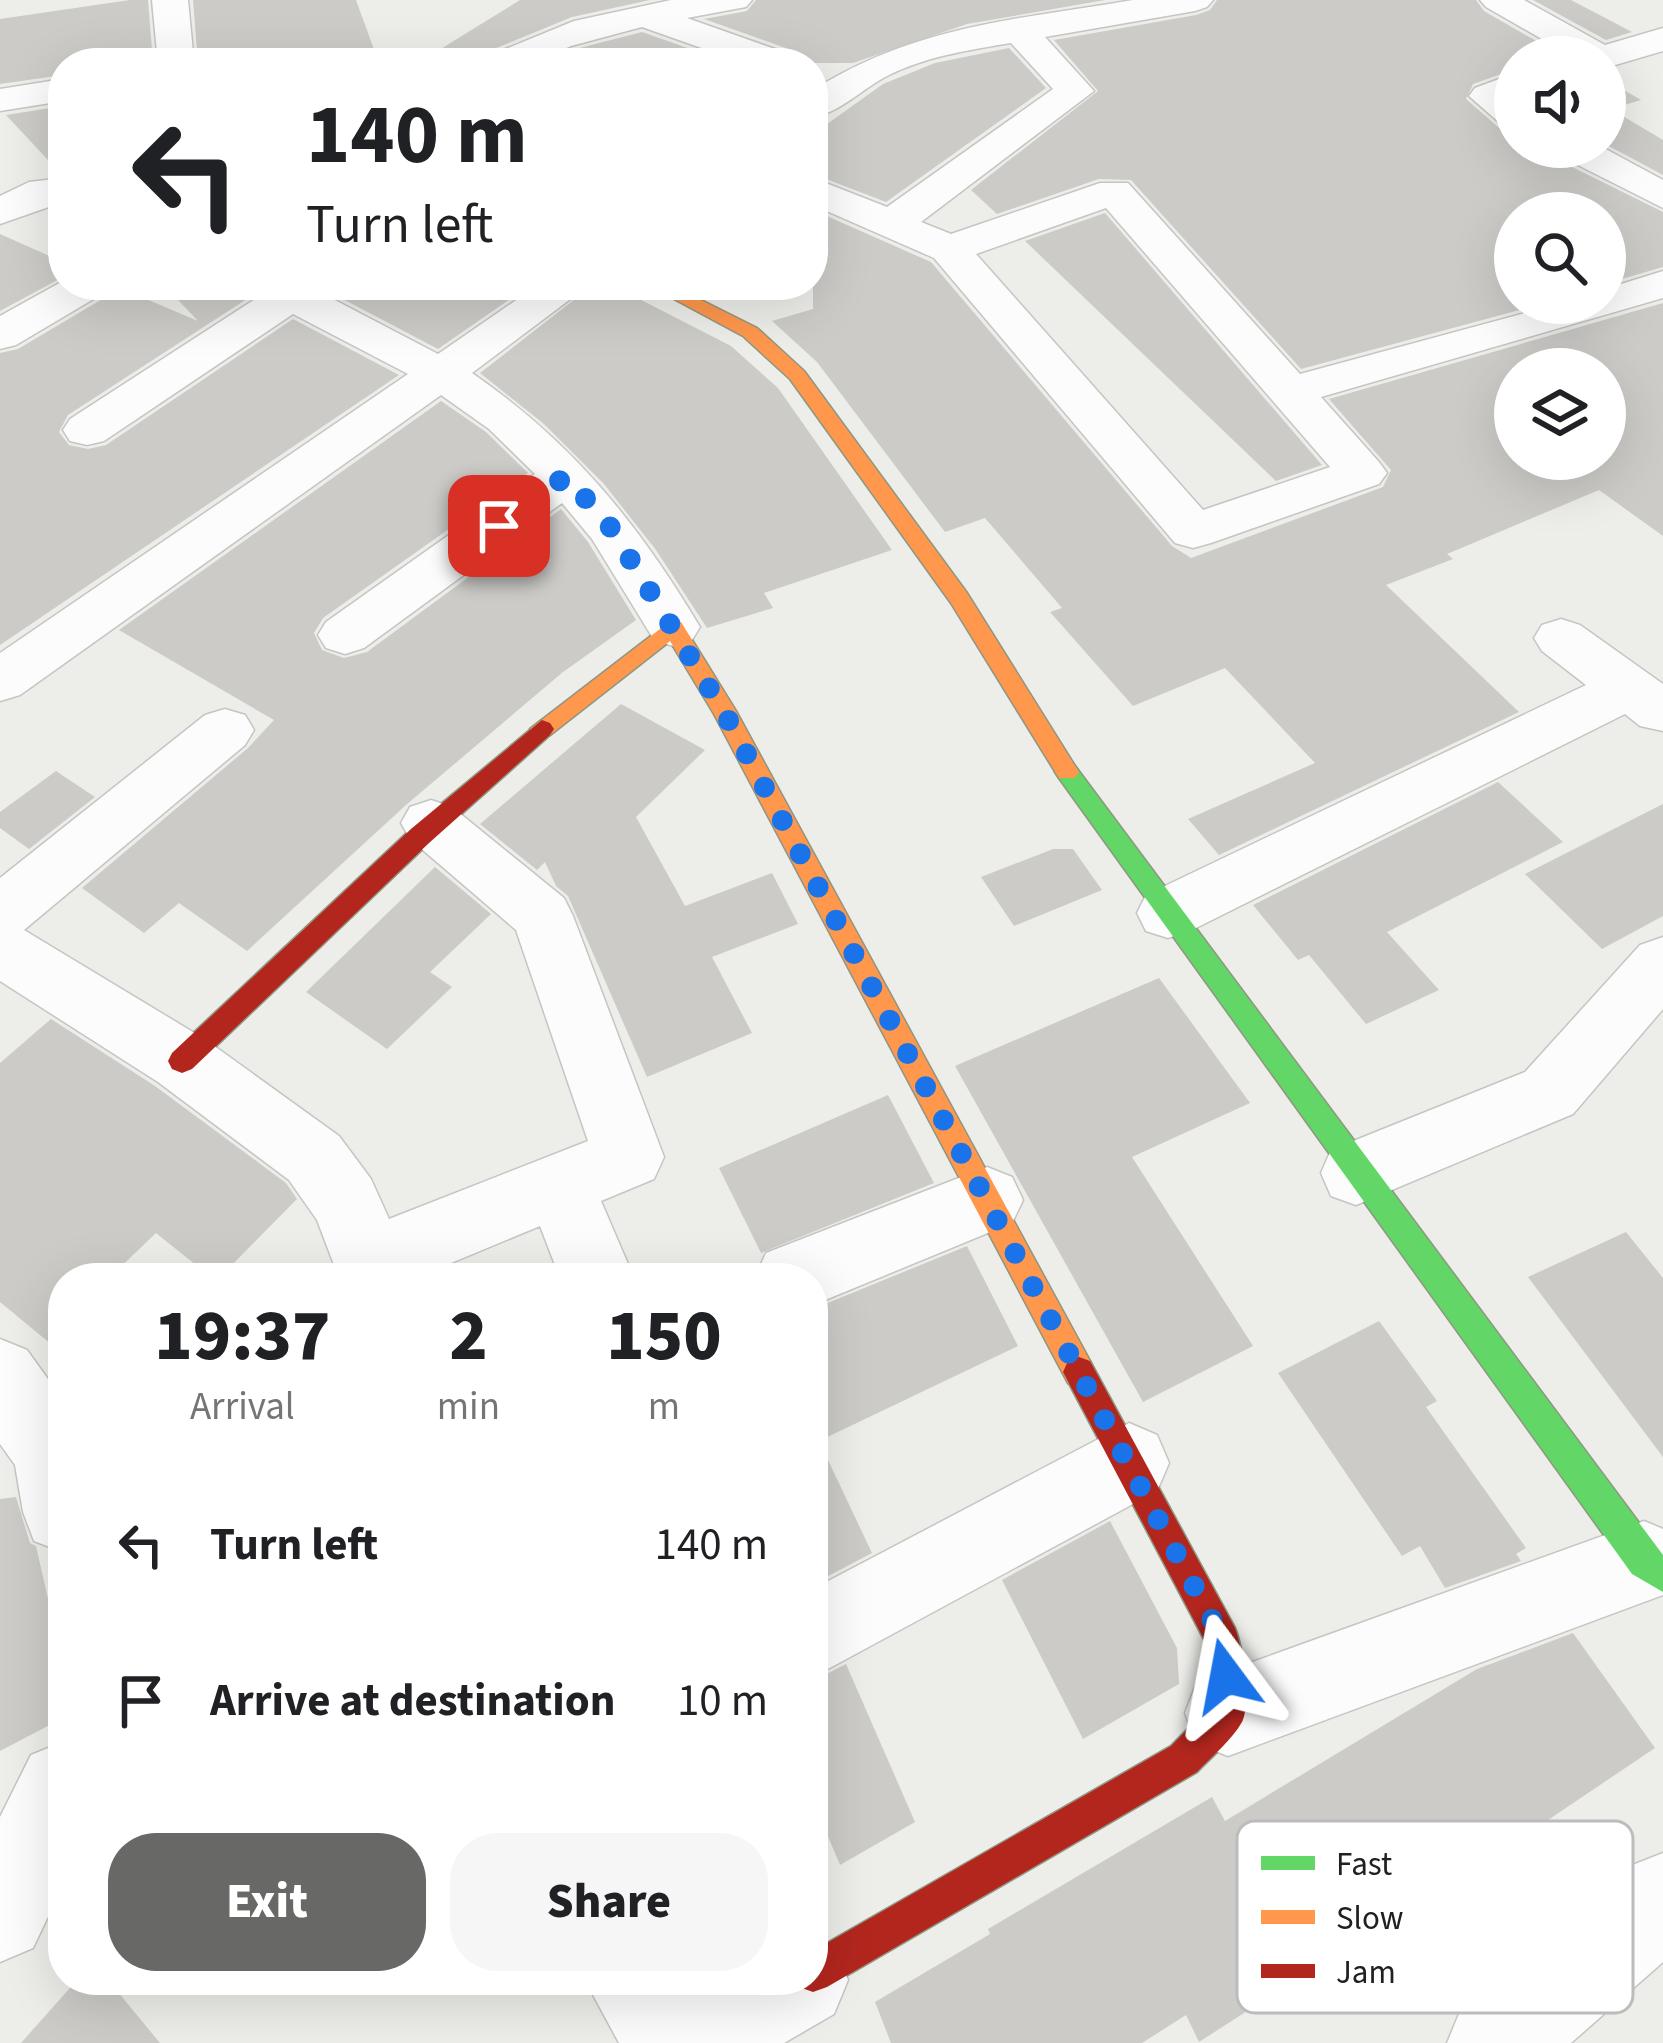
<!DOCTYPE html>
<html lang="en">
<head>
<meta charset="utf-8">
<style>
  :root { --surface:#fff; --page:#f6f6f6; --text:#202124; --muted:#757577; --accent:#686866 }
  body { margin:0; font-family:"Source Sans 3",sans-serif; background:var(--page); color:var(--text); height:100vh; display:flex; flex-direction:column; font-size:45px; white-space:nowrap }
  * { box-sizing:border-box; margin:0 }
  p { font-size:39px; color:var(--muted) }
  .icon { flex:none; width:66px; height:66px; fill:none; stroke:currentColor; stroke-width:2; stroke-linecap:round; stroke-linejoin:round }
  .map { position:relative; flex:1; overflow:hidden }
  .panel { position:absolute; left:48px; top:1263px; width:780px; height:732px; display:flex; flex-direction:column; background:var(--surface); border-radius:48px; box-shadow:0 12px 48px #0002 }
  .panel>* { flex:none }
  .top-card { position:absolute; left:48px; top:48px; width:780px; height:252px; border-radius:48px; box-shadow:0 12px 48px #0002; background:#fff; color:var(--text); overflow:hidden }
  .tools { position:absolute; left:1494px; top:36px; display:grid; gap:24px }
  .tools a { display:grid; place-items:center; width:132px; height:132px; border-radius:50%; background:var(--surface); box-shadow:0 12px 48px #0002; font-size:60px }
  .pin { position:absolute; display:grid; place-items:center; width:102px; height:102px; color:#fff; margin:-51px; border-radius:24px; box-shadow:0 6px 18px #0006 }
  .me { position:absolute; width:132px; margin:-66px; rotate:347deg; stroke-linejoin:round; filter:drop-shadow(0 0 9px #0008) }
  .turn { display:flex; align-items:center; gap:42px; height:252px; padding:0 60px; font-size:54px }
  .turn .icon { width:156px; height:156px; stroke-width:2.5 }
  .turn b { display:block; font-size:84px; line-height:102px }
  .eta { display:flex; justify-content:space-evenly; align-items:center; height:204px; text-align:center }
  .eta b { font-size:72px; font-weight:800; line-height:84px }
  .primary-button { display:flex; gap:24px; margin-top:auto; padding:24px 60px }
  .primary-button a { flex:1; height:138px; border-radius:48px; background:var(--accent); color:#fff; font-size:48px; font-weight:800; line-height:138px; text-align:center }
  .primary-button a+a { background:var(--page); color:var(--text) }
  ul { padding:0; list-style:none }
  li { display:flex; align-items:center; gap:36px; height:156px; padding:0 60px }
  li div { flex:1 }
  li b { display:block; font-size:45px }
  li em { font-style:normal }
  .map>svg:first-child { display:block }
  .building { fill:#cccbc8; fill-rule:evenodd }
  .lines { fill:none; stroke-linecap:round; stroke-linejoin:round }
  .street-casing { stroke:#c5c5c3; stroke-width:3 }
  .fast-casing { stroke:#8e9782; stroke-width:3 }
  .slow-casing { stroke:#8e9782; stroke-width:3 }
  .jam-casing { stroke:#8e9782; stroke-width:3 }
  .street { fill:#fcfcfc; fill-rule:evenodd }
  .fast { fill:#63d668; fill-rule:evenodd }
  .slow { fill:#ff974d; fill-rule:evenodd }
  .jam { fill:#b3261e; fill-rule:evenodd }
  .route { stroke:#1a73e8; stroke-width:21; stroke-dasharray:0 37.8 }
  .key { fill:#fff; stroke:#bcbcbc; stroke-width:3 }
  .key-label { font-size:33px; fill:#202020 }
</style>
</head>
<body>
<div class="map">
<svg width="1663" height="2043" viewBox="0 0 1663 2043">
  <rect width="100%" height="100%" fill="#edede9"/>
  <path class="building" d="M130 0H148L153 63H63V75L0 84V19Z
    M193 0H356L379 63H198Z
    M520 0H650L572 17 489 51 482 63H418Z
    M756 0H1105L967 24 853 63H801L794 51 704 19 747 11Z
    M1217 0H1476L1484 11 1564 57H1515V69L1473 84 1466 99 1498 127 1515 132V147H1548L1556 159 1663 212V267L1605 284V213H1515V303H1545L1301 369 1131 180 1099 179 997 214 971 190 1098 91 1054 40 1196 15 1210 10Z
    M1533 0H1571L1632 32 1606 40Z
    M642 32 730 63H543L572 50Z
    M1009 48 1046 88 886 202 813 174V134L883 84 935 63Z
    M1605 79 1641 100 1611 109 1663 140V175L1605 144Z
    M63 106V174H61L6 115Z
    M813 210 931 262 1172 546 1191 558 1383 487 1391 470 1329 399 1663 303V536L1599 490 1447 554 1453 559 1386 585 1519 712 1219 855 1188 819 1315 763 1225 668 1133 706 1050 612 1062 608 985 518 945 532 817 362 772 321 813 309ZM1515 369H1605V459H1515Z
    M1105 213 1322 465 1276 481 1025 241Z
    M0 234 63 262V277L0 311Z
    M113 285 198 321 164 285H246L253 295 68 415 59 432 69 445 88 449 106 445 293 319 399 375 0 645V353L18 349 104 298Z
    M316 285H530L438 349Z
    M593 285H612L731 346 778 388 892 550 764 593 773 608 707 628 656 550 604 484 544 424 480 373Z
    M441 401 486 432 528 473 323 618 314 633 322 650 344 658 367 652 561 509 588 542 636 620 563 672 406 805 247 951 179 903 144 933 82 888 248 748 274 720 119 630Z
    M621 704 705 750 636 817 685 906 772 873 798 924 712 957 752 1033 647 1077 568 896 556 886 545 862 537 870 480 824Z
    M56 771 95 797 29 849 0 828V812Z
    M1498 782 1563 842 1387 932 1439 990 1366 1024 1309 955 1298 960 1253 905Z
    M1663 804V916L1602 949 1525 874Z
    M1053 849H1073L1102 890 1014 926 981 877Z
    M435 867 491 914 430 972 452 987 387 1049 306 992Z
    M1159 978 1250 1103 1132 1157 1253 1346 1143 1402 955 1066Z
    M51 1019 155 1086 286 1183 297 1199 219 1278H212L156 1233 109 1278H63V1354L0 1302V1063Z
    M888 1095 934 1183 761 1253 719 1168Z
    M1626 1232 1663 1278V1457L1528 1277Z
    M967 1246 1018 1346 819 1441 872 1553 813 1584V1309Z
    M1379 1321 1437 1401 1426 1407 1526 1548 1516 1554 1521 1561 1445 1588 1420 1546 1402 1556 1278 1373Z
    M16 1497 30 1543 36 1546 63 1665V1718L0 1751V1499Z
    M1110 1521 1177 1648 1179 1684 1083 1739 1002 1580Z
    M1573 1633 1655 1748 1539 1826 1547 1838 1330 1977 1322 1963 1199 2042 1186 2015 1142 2043H891L875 2002 990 1934 988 1929 1212 1797 1225 1821 1477 1669Z
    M846 1664 915 1822 840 1865 813 1801V1681Z
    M77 1980H108L160 2043H21Z"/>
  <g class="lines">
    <defs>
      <path id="street" d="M152 0H188L194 63H158Z
        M671 0H752L746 7 687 18 792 55 797 63H744L642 27 571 46 532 63H486L491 55 574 21Z
        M1133 0H1213L1207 7 1195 11 1045 37 1094 91 921 222 951 234 1100 183H1128L1300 374 1562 303H1605V289L1663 271V298L1321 397 1379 462 1387 473 1379 484 1211 543 1193 548 1175 543 934 258 813 205V178L887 207 1053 89 1011 43C969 50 928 56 889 75 863 88 842 111 813 118V90C917 25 1015 20 1133 0ZM1106 208 1330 467 1203 510 976 254Z
        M1480 0H1524L1605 45 1663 28V51L1605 68V57H1573L1486 7Z
        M1515 73V128L1501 124 1469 96 1475 88Z
        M63 79V101L0 111V89Z
        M1552 147H1602L1663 180V208L1558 155Z
        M63 178V202L0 224V196L29 182Z
        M63 281V285H109L102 294 16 345 0 349V316Z
        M250 285 308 286 438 354 538 285H589L472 373C573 443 637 522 700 627L692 640 673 646 654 640 592 539 562 503 364 648 345 654 326 648 318 635 326 622 535 474 489 429 441 395 20 695 0 701V653L408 374 293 314 104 441 87 445 70 441 63 430 70 419 260 296Z
        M1561 619 1580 625 1663 684V731L1640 726 1625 714 1190 931 1168 938 1146 931 1137 913 1146 895 1586 685 1542 651 1534 638 1542 625Z
        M225 709 245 715 254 730 245 745 24 930 206 1040 339 1136 371 1179 389 1219 588 1141 516 930 410 839 401 823 410 807 431 800 452 807 564 898 573 916 664 1157 654 1179 601 1201 634 1278H560L540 1226 415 1278H339L317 1220 289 1180 158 1082 0 981V878L205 715Z
        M1663 937V1009L1573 1114 1356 1205 1331 1196 1321 1173 1331 1150 1525 1072 1640 945Z
        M987 1167 1012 1177 1023 1200 1012 1223 813 1305V1278H755L766 1253Z
        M0 1339 27 1350 63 1400V1552L34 1541 23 1512 15 1465 0 1444Z
        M1129 1423 1157 1435 1169 1463 1157 1491 813 1677V1589Z
        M1644 1521 1663 1529V1595L1228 1756 1197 1744 1185 1713 1197 1682Z
        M63 1742V1885L33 1948 0 1962V1817L31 1755Z
        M1663 1853V1962L1571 2043H1447L1461 2009 1630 1866Z
        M813 1938 834 1946 848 1980 834 2014 784 2043H619L585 1980H690L695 1987 707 1980H813Z"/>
      <path id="fast" d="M1067 763 1075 766 1663 1555V1592L1632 1574 1059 778 1055 772Z"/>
      <path id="slow" d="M648 285H671L757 328 804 371 967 593 1075 766 1079 772 1075 778H1059L951 603 790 379 743 336Z
        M673 619 681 622 736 711 1090 1361 1095 1372 1090 1383 1079 1387 1068 1383 714 714 670 641 550 735H534L530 729Z"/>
      <path id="jam" d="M542 720 550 723 554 729 550 735 429 843 192 1069 182 1073 172 1069 168 1061 172 1053 411 829Z
        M1079 1357 1090 1361 1235 1628C1242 1645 1251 1706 1242 1722 1232 1740 1211 1757 1197 1772L827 1987 813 1992 799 1987 797 1980H813V1951L1171 1746 1210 1706 1206 1643 1063 1372 1068 1361Z"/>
    </defs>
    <use href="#street" class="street-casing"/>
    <use href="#fast" class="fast-casing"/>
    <use href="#slow" class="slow-casing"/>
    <use href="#jam" class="jam-casing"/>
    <use href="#street" class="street"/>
    <use href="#fast" class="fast"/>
    <use href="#slow" class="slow"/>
    <use href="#jam" class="jam"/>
  </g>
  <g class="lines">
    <path class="route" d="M499 526 566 476 611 528 724 712 1223 1640 1226 1676"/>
  </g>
  <rect x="1237" y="1821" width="396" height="192" rx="18" class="key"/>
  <rect x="1261" y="1856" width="54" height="14" fill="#63d668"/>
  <rect x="1261" y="1910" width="54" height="14" fill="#ff974d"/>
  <rect x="1261" y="1964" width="54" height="14" fill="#b3261e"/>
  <g class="key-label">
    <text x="1336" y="1875">Fast</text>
    <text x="1336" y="1929">Slow</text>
    <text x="1336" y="1983">Jam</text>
  </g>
</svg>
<div class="tools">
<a><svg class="icon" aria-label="sound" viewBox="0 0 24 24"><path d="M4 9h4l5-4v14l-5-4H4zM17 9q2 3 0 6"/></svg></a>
<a><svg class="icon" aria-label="search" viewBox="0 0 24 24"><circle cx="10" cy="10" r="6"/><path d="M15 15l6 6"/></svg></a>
<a><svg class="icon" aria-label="layers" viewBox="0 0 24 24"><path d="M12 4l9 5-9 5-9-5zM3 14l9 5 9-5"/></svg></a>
</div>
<div class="pin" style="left:499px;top:526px;background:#d93025"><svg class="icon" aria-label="arrive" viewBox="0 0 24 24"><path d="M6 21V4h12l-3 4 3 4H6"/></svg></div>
<svg class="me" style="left:1226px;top:1676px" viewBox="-20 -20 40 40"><path d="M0-17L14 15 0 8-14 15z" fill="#1a73e8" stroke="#fff" stroke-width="4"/></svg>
<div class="top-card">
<div class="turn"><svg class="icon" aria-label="left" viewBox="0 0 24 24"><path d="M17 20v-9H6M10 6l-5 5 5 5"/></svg><div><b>140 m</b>Turn left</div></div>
</div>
<section class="panel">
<div class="eta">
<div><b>19:37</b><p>Arrival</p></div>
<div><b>2</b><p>min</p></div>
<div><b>150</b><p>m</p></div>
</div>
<ul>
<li><svg class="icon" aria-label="left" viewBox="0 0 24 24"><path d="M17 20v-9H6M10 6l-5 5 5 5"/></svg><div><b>Turn left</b></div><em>140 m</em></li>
<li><svg class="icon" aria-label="arrive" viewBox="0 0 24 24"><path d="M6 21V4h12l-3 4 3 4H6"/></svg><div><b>Arrive at destination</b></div><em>10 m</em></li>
</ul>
<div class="primary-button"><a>Exit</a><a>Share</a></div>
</section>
</div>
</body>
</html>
